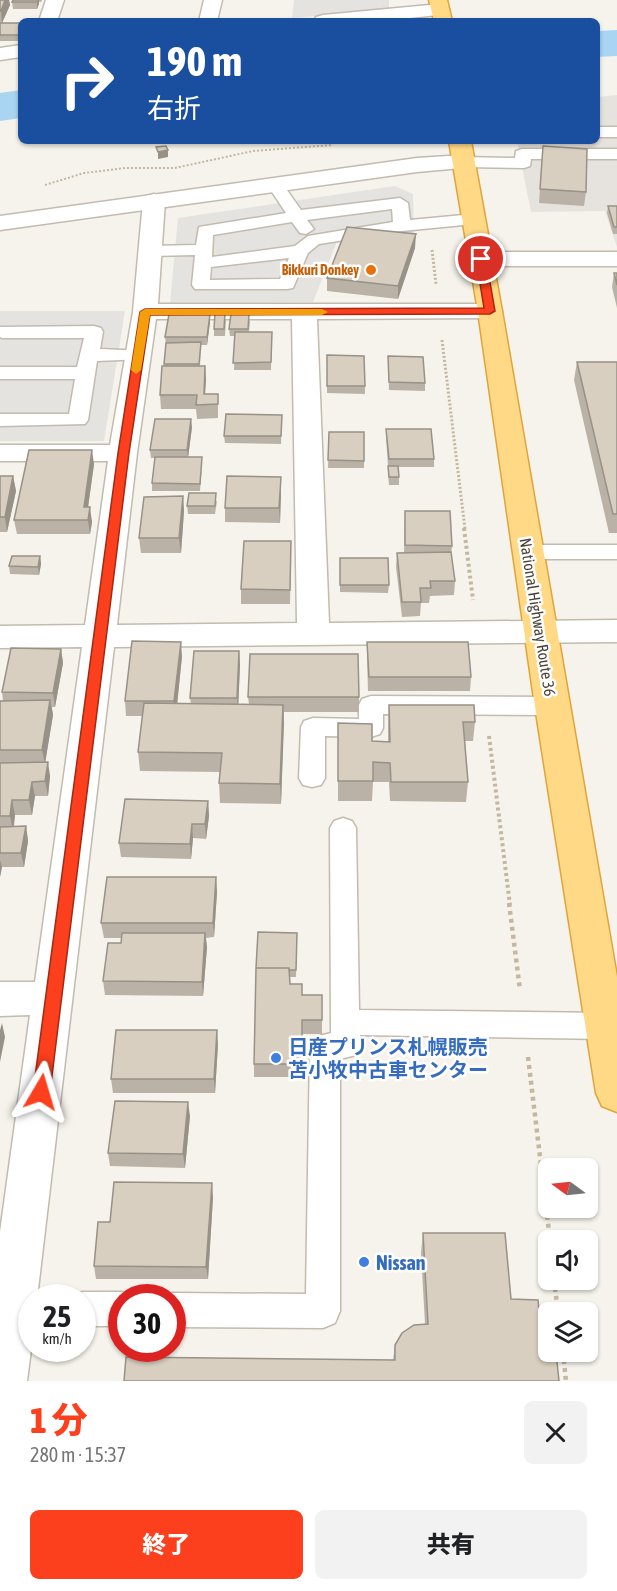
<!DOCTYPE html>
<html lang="ja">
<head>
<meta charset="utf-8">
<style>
  :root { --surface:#fff; --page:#f2f2f2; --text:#202124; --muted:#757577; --accent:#fc3f1d }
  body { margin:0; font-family:"Asap Condensed","Noto Sans JP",sans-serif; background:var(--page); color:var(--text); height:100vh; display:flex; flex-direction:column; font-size:22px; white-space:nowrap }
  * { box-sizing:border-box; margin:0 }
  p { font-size:20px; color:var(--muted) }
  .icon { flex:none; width:33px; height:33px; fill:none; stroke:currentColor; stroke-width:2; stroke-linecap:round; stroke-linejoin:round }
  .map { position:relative; height:1381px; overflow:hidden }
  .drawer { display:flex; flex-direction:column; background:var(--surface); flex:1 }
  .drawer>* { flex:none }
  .top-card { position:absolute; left:18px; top:18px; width:582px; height:126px; border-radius:9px; box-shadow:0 2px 4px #0004; background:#1a4fa0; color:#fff; overflow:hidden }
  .needle { width:39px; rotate:285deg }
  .buttons { position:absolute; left:538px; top:1158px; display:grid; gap:12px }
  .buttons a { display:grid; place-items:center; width:60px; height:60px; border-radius:9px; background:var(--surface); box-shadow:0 2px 4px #0004; font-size:30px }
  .speed { position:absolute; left:18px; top:1284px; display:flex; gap:12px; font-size:30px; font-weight:700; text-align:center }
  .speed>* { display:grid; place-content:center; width:78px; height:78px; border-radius:50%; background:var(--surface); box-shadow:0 2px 4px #0004; line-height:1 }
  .speed small { font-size:15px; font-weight:400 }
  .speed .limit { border:9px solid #d22; background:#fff; color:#111 }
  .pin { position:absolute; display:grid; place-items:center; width:51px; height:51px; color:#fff; margin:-26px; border:3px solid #fff; border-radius:50%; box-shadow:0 2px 6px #0007 }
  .me { position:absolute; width:66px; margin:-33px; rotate:7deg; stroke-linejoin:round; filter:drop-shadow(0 0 4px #0008) }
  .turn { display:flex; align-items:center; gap:21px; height:126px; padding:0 30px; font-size:27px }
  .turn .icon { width:78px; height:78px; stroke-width:2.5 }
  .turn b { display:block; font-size:42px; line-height:51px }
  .round { display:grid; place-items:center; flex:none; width:63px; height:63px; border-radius:9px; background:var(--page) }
  .headline { display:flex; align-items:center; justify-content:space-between; height:102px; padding:0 30px }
  h1 { font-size:36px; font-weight:800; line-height:45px; color:var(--accent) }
  .primary-button { display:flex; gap:12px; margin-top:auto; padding:12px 30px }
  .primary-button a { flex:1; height:69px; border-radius:9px; background:var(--accent); color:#fff; font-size:24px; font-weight:800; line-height:69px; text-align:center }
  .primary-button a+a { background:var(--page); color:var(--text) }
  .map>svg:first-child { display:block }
  .industrial { fill:#e6e2dd }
  .parking { fill:#e5e3e0 }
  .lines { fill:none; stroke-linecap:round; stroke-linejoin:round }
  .river { fill:#a9d4f2; fill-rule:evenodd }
  .service-casing { stroke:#c2bbae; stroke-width:3 }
  .minor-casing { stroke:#c2bbae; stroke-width:3 }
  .tertiary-casing { stroke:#c2bbae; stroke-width:3 }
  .trunk-casing { stroke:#e0a43c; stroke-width:3 }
  .path-far3 { stroke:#c4b79f; stroke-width:2; stroke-dasharray:2 2; stroke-linecap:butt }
  .path-far2 { stroke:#c4b79f; stroke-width:3; stroke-dasharray:2 2; stroke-linecap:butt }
  .path-far1 { stroke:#c4b79f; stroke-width:4; stroke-dasharray:3 3; stroke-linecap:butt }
  .path { stroke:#c4b79f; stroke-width:4.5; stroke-dasharray:4 4; stroke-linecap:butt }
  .service { fill:#fff; fill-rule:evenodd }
  .minor { fill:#fff; fill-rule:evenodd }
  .tertiary { fill:#fff; fill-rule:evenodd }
  .trunk { fill:#ffd985; fill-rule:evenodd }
  .wall { fill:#bab2a6 }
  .shaded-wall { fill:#979187 }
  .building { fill:#d8cfc1; stroke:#979187; stroke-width:1.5 }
  .route { fill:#fc3f1d; stroke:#a42913; stroke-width:1.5 }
  .slow { fill:#f59e0b }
  .food-dot { fill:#e8710a; stroke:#fff; stroke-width:2 }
  .shop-dot { fill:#3f7fe0; stroke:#fff; stroke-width:2 }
  .labels { text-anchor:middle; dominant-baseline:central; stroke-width:5; stroke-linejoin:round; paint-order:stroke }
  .far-food-label { font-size:14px; font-weight:bold; fill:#c56008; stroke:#fff; text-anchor:end }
  .street-label { font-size:16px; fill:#4b4439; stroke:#fff }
  .near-shop-label { font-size:20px; font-weight:bold; fill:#366cbe; stroke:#fff; text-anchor:start }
</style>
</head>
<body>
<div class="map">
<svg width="617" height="1381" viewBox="0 0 617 1381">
  <rect width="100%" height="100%" fill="#f6f3ec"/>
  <path class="industrial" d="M617 95V247L605 211 531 212 517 141H597V97Z"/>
  <path class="parking" d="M294 0H389V9L292 18Z
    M395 186 413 194 414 237 338 239 313 302 170 303 178 218Z
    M0 311H125L104 441H0Z"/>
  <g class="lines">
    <path class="river" d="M617 30V56L597 57V31Z
      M21 90V118L0 121V93Z"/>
    <defs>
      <path id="service" d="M597 127H617V137H597Z
        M522 149H617V159H531L530 166 524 168 464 167 456 162 464 157 515 158 516 151Z
        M276 181 282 183 301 210 400 198 408 203 410 220 474 214 482 219 474 224 402 231 319 244 308 253 293 288 287 289H195L192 285 195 255 150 256 144 255 141 251 144 247 150 246 196 245 199 227 286 213 268 186ZM392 209 393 222 314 235 308 236 295 246 212 257 213 235 292 222 300 233 306 234 314 229 307 220ZM289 258 280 279 210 280 211 267Z
        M94 326 101 328 103 332 100 349 145 351 147 355 145 359 97 361 88 420 85 424 0 426V414H69L75 379H0V367H77L84 338H2L0 337V327Z
        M527 545H617V559H527L519 557 516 552 519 547Z
        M371 696 552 697 561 700 564 706 561 712 552 715 383 714V728L380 734 371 737 325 736V778L321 785 312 787 303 785 299 778 301 727 304 721 313 718 359 719V705L362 699Z
        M343 818 352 821 356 828 359 1010 606 1013 616 1017 617 1033 606 1039 360 1035 361 1046 356 1055 340 1059V1311L335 1323 323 1328 172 1327V1298H162L172 1293 306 1294 310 1046 315 1037 331 1033 330 828 334 821Z
        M82 1292H122L134 1298H122V1326H82V1298H70Z"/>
      <path id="minor" d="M46 0H64L57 21H39Z
        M204 0H222L217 21H199Z
        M440 4 447 6 449 10 447 14 382 21H314L316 17 323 15Z
        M21 45V57L0 60V48Z
        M154 194 162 196 165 201 158 304H490L499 306 502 311 499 316 490 318 317 319 329 623 617 620V642L114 647 37 1298H32V1342L27 1381H0V1232L30 1015 0 1016V982H35L82 647 0 648V626L85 625 108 461H0V445H110L133 312 143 201 146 196ZM156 319H292L297 623 117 625 137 453Z
        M481 252H617V266H481L473 264 469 259 473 254Z"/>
      <path id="tertiary" d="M464 155 472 157 475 162 472 167 417 172 0 230V216L417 158Z"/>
      <path id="trunk" d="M429 0H447L452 21H434Z
        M449 141H471L502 311 617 977V1112L602 1106 596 1093 535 706 478 311Z"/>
    </defs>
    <use href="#service" class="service-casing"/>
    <use href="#minor" class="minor-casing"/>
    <use href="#tertiary" class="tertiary-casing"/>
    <use href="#trunk" class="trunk-casing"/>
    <path class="path-far3" d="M45 185 84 173 125 168H175L253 151 333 145"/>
    <path class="path-far2" d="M432 250 436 284
      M442 340 465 529"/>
    <path class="path-far1" d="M464 528 473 600
      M489 736 510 905"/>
    <path class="path" d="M509 903 520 990
      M528 1057 550 1240
      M554 1280 558 1312
      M563 1352 566 1381"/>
    <use href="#service" class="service"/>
    <use href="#minor" class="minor"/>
    <use href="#tertiary" class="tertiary"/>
    <use href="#trunk" class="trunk"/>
  </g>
  <path class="wall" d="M0 0H9L10 5 2 23H0Z
    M13 0H42L41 2H39L37 9H13L12 2Z
    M0 23H21V41H0Z
    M543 146 586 192 584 206 539 203Z
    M608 206H617V234H613L607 213Z
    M415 248 398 299 327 291V278Z
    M614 273H617V308L612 287Z
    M226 320 225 336H214V329Z
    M250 321 249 332H272L271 370H234L235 336H230L229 329Z
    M210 322 207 345H201L200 366H205L206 380 205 394H218V418L197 419 196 409H161L160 395 164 366 166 345 165 337Z
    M327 355 365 386V394L327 393Z
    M388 356 425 383V391L389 390Z
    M577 362H617V533H609L574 380Z
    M282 415 281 444 225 443 224 436Z
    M192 427 188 457 202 464 200 491H152V483L155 458H151L150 450Z
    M386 429 434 459V467H398L399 477V485H389L388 474V466L386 437Z
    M329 432H364V468H328Z
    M94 464 88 507 92 522 90 534H17L14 520Z
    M0 476H13L16 491 7 532H0Z
    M281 491 280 523 225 522V508Z
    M183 496 184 511 181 553H141L139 538Z
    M217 501 215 514H188L187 506Z
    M405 511 452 546 451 555 455 581 454 595 430 596 429 603H421L420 616 402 617 396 567 397 553H404Z
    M40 556 41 564 39 575 10 574 9 566Z
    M291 556 290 604H241V589Z
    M340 558 389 585 388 593 340 592Z
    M367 642 471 677 470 691H368L367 657Z
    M61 649 63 663 55 707H52L53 715 45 762 50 776 48 796H35L32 815H15L14 827 26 826 28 841 24 867H2L0 877V701H3L2 692Z
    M239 651 240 665 238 704H249L248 697H359V712H284L281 804 220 803 219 783 220 772 140 771 138 752 142 716H126L125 701 182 656 177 704H191L190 698Z
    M389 705 475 722 473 741H465L468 782 466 802 390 801 389 782H373L372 801H338V743L388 742V724Z
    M208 801 209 816 206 839 193 838 191 859 121 857 119 843Z
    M216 877 217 892 214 937 206 938 207 947 203 996 105 995 103 981 121 943V938H104L101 923Z
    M297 933 296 977H289L290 984 302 995H322V1034H302V1077H254V1064Z
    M218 1044 215 1093H113L111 1079Z
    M190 1116 185 1168 110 1166 108 1153Z
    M213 1197 208 1279H96L94 1266 110 1222Z
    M423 1233 511 1299 540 1320 393 1360 395 1345 425 1324 421 1253Z"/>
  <path class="shaded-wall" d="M5 0H9L10 5 2 23 1 11Z
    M38 0H39V4L37 9V2Z
    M168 150V157L158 159V152Z
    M416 234 415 248 398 299V286Z
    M210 314V322L207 345V337Z
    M205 366 206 380 204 408V394Z
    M191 419 192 427 188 458 187 450Z
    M92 450 94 464 86 522 84 507Z
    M13 476 16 491 7 532 5 517Z
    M281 477V491L280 523 279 508Z
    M183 496 184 511 181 553 179 538Z
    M90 507 92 522 90 534 88 520Z
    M40 556 41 564 39 575 38 567Z
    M181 642 182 656 176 716 174 701Z
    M61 649 63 663 55 707 53 693Z
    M239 651 240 665 238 713 237 698Z
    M50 700 53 715 45 764 42 750Z
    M283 705 284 724 281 804 280 784Z
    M48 762 50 776 48 796 45 781Z
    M32 782 35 796 32 815 29 800Z
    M12 800 15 815 13 830 10 816Z
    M208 801 209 816 206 839 205 824Z
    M192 824 193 838 191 859 190 844Z
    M26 826 28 841 24 867 21 853Z
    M0 860 2 867 0 877Z
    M216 877 217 892 214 937 213 923Z
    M205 933 207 947 203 996 202 982Z
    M2 1023 5 1037 0 1062V1030Z
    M217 1030 218 1044 215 1093 214 1079Z
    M188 1102 190 1116 185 1168 183 1154Z
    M212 1183 213 1197 208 1279 206 1267Z"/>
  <path class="building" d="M0 0H5L1 11H0Z
    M13 0H38L37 2H12Z
    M0 23H21V35H0Z
    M166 146 168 150 158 152 156 147Z
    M543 146 587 149 586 192 540 189Z
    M608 206H617V227H614Z
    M347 227 416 234 398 286 327 278Z
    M614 273H617V285Z
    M215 313H225L224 329H214Z
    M169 314H210L207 337H165Z
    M231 314H249L248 329H229Z
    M235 332H272L271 362 233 363Z
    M201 342 199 364H164L166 343Z
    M327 355 364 356 365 386H327Z
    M388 356 423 357 425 383 389 382Z
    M577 362H617V514H613Z
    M162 366H205L204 394H218V404L196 405 197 395H160Z
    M226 414 282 415 281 436H224Z
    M155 419H191L187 450H150Z
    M386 429H431L434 459H389Z
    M329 432H364V461L328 460Z
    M29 450H92L84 507H90L88 520H14Z
    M155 457H202L200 484 152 483Z
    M388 466H398L399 477H389Z
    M0 476H13L5 517H0Z
    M227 476 281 477 279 508H225Z
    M189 493H216L215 506H187Z
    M183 496 179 538H139L144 497Z
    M405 511H450L452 546 405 545Z
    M244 541H291L290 590 241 589Z
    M451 552 455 581H430L431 588H420L421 602H402L397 553Z
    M12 556H40L38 567 9 566Z
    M340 558H388L389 585H340Z
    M132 641 181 642 174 701H125Z
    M367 642H468L471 677H369Z
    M11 648 61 649 53 693 2 692Z
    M194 651H239L237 698H190Z
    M250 654H358L359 697H248Z
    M50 700 42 750H0V701Z
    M144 703 283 705 280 784 219 783 222 753 138 752Z
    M389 705H474L475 722H463L468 782H391L390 763 373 762V781H338V723L372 724V741L390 742Z
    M48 762 45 781 32 782 29 800H12L10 816H0V763Z
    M125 799 208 801 205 824H192L190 844 119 843Z
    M26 826 21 853H0V827Z
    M107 877H216L213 923H101Z
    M258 932 297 933 296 970H289V968H256Z
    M122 933H205L202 982 103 981 108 943H121Z
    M256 968H289L290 984H302V995H322V1020H302V1064H254Z
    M116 1030H217L214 1079H111Z
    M115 1101 188 1102 183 1154 108 1153Z
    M114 1182 212 1183 206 1267 94 1266 98 1222H110Z
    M423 1233H505L511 1299 538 1300 540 1320H549V1352H556L559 1381H124L126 1357 395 1360V1345L402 1333 414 1325 428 1324Z"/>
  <path class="route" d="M481 256 486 259 495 311 490 314 150 315 129 453 50 1092 47 1098 41 1100 35 1098 33 1092 118 453 140 312 145 309 484 308 476 259Z"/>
  <path class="slow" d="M145 309H322L328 312 322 315H150L141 370 136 374 131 370 140 312Z"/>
  <circle class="food-dot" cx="371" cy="270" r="6"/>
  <g class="shop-dot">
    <circle cx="276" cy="1058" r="6"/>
    <circle cx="364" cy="1262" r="6"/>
  </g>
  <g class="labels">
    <g class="far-food-label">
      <text x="359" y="270">Bikkuri Donkey</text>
    </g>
    <g class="street-label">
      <text transform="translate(538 617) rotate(81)">National Highway Route 36</text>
    </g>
    <g class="near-shop-label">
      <text x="288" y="1046">日産プリンス札幌販売<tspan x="288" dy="23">苫小牧中古車センター</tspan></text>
      <text x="376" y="1262">Nissan</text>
    </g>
  </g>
</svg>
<div class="buttons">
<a><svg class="needle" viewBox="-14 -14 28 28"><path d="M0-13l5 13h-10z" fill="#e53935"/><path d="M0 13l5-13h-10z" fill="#757577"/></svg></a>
<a><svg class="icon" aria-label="sound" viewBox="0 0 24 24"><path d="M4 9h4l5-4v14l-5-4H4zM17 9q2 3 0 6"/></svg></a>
<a><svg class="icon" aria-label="layers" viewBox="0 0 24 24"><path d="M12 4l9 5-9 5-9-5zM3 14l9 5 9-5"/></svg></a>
</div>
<div class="speed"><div>25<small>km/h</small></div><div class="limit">30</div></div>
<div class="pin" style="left:481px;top:259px;background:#d93025"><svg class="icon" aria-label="arrive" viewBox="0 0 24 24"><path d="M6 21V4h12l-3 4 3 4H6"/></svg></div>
<svg class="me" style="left:41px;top:1092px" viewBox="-20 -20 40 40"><path d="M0-17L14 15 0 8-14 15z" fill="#fc3f1d" stroke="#fff" stroke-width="4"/></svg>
<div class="top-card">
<div class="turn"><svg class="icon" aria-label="right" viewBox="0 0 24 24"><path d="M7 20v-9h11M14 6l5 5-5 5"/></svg><div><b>190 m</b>右折</div></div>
</div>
</div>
<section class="drawer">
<div class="headline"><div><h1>1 分</h1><p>280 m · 15:37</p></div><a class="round"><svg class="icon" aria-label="close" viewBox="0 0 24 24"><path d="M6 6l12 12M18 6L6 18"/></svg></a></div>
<div class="primary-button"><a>終了</a><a>共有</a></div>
</section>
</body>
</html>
